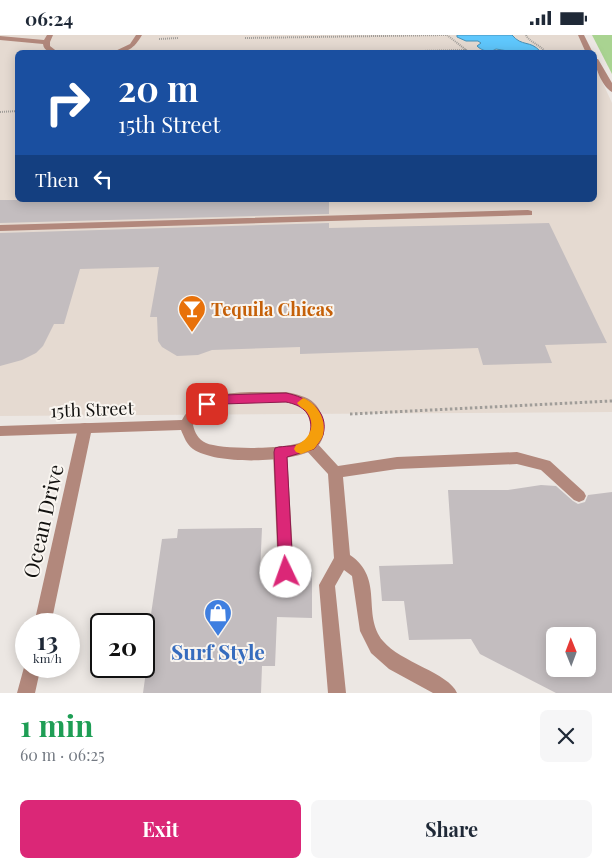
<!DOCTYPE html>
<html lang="en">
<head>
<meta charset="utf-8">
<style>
  :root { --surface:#fff; --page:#f6f6f7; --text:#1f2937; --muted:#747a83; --accent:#db2777 }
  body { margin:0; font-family:"Playfair Display",serif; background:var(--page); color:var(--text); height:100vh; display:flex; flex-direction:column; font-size:19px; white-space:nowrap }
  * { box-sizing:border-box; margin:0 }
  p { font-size:16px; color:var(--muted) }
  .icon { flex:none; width:28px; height:28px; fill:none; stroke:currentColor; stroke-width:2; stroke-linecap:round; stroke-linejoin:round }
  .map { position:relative; height:658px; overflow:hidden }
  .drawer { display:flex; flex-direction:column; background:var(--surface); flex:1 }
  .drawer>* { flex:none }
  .banner { position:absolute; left:15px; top:15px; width:582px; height:152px; border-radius:8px; box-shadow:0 2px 12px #0003; background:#1a4fa0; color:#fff; overflow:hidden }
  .needle { width:32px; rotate:359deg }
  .tools { position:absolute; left:546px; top:592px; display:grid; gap:10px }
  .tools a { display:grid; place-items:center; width:50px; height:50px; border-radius:8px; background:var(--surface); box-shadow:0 2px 12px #0003; font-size:25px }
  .speed { position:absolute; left:15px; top:578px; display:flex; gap:10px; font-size:25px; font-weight:700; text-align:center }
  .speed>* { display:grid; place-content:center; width:65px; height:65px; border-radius:50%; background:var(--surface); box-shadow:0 2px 12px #0003; line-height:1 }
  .speed small { font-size:12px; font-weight:400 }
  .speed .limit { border:2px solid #111; border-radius:8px; background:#fff; color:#111 }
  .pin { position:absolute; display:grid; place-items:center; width:42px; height:42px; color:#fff; margin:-21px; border-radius:10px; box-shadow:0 2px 8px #0006 }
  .me { position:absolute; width:55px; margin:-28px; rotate:357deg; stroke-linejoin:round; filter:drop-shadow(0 0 4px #0008) }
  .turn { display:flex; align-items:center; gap:18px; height:105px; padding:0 20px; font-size:22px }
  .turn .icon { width:65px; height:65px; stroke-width:2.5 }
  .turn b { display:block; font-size:35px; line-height:42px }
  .then { display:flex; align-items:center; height:48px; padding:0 20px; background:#0003; gap:10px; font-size:19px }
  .round { display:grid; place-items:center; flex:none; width:52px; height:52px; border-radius:8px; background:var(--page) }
  .overview { display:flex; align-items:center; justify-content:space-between; height:85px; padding:0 20px }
  h1 { font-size:30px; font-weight:700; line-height:38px; color:#1e9e55 }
  .button { display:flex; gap:10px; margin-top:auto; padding:10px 20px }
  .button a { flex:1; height:58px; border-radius:8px; background:var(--accent); color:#fff; font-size:20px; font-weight:700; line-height:58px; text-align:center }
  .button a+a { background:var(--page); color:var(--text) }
  .status { display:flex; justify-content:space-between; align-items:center; height:35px; padding:0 25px; background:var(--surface); direction:ltr }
  .status svg { height:14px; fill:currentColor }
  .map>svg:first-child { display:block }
  .built { fill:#e5dad1 }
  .green { fill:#a9d391 }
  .water { fill:#5fc7fc; stroke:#4890b5 }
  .building { fill:#c3bdbf; fill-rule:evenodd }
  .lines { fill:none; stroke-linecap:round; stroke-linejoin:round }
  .path-far1 { stroke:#a09d99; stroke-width:2; stroke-dasharray:1 1; stroke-linecap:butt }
  .path { stroke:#a09d99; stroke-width:3; stroke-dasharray:2.5 2.5; stroke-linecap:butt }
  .service { fill:#b2887c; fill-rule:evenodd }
  .pedestrian { fill:#b2887c; fill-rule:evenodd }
  .minor { fill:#b2887c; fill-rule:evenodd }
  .tertiary { fill:#b2887c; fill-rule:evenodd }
  .route { fill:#db2777; stroke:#8e194d }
  .slow { fill:#f59e0b }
  .labels { text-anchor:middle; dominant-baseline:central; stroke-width:4; stroke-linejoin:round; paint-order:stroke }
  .food-label { font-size:18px; font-weight:bold; fill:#c56008; stroke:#f9f5f0; text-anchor:start }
  .street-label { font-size:18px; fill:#12110f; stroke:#f9f5f0 }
  .near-street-label { font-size:21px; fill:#12110f; stroke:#f9f5f0 }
  .near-shop-label { font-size:21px; font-weight:bold; fill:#366cbe; stroke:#f9f5f0 }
</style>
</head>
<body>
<div class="status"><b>06:24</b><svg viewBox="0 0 49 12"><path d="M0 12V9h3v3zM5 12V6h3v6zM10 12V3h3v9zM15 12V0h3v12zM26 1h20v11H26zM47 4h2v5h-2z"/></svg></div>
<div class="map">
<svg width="612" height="658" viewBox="0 0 612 658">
  <rect width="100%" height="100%" fill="#ece7e3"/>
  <path class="built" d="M0 0H580L589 17 18 18V165H595V31L612 68V377L0 381Z"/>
  <path class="green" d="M592 0H612V39Z"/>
  <path class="water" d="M457 0H512C522 12 530 5 540 16 526 21 510 16 496 14 490 18 482 16 477 11L481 8 478 6H466L457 2Z"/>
  <path class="building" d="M0 165H329V179L0 188Z
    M329 188V193L549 188 607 308 545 310 552 328 483 330 478 313 300 319V312L212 315 198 320 177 321 162 312 158 306 157 282H150L159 232 80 234 64 289H54L43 311 36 318 22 325 0 331V198Z
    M541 450 556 451 573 466 578 469 585 467 588 460 612 457V658H556L480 619 471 604 409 605 404 566H382L379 531 453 529 448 455H508ZM555 601H588V634H555Z
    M262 493 260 538 276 537 279 544 287 546 294 543 296 537H312V583L277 582 275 631H262L261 658H143L152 593H149L162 504 177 503 178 494Z"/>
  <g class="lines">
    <path class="path-far1" d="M447 0 470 18
      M526 0C530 8 540 9 546 18
      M245 3 446 0
      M159 4 178 3
      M419 16 467 15
      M365 18 419 16V18
      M0 77 18 76"/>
    <path class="path" d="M350 379 612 366"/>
    <path class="service" d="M47 0H53L50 7V11L59 18C52 18 44 17 43 9L0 5V1L44 5Z
      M136 0H142C134 14 127 18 111 18L130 9Z
      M528 175 532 176V180L0 196V190Z
      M310 404 315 406 338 431 397 422 517 417 550 426 584 457 586 461 584 465 579 467 574 465 541 435 517 429 397 434 343 442 350 520C385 544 361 579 383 606 400 627 449 638 457 658H433L389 634 371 618 360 596 352 541 344 535 335 551 346 658H328L319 550 334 523 328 439 305 414 303 410 305 406Z
      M280 411 285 413 287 417 294 537 292 542 286 544 280 542 278 537 273 417 275 413Z"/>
    <path class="pedestrian" d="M578 0H584L593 18H586Z
      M595 24H598L612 48V57C603 52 595 34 595 24Z"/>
    <path class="minor" d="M286 357C295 359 307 361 314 368 326 379 329 406 313 415 289 428 216 430 193 414 187 410 184 402 181 395L0 401V391L182 385C200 351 253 358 286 357ZM251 367C271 367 307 361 310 388 311 394 311 401 305 405 293 415 221 415 206 408 198 404 195 398 193 390 204 369 230 368 251 367Z"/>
    <path class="tertiary" d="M85 388 90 389 92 393 51 589H34L78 393 80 389Z
      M26 625V631H41L35 658H17Z"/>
  </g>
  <path class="route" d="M286 358C306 362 330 375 323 400 321 405 317 410 314 414L287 422 293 537 291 542 286 544 281 542 279 537 274 417 275 413C284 410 298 413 306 406 310 403 310 397 311 392 311 377 301 370 286 367L223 369 207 374 203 372 201 369 203 366 223 360Z"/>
  <path class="slow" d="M303 363C317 368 327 385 323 400 322 404 317 410 314 414L301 419 296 417 294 414 296 410C310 405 317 389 306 376 303 373 300 372 297 368Z"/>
  <defs>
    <symbol id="bar-pin" viewBox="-11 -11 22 30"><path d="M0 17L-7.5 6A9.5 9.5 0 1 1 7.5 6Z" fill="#e8710a" stroke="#f9f5f0"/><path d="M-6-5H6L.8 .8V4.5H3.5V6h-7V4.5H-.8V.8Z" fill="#fff"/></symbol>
    <symbol id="shop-pin" viewBox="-11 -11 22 30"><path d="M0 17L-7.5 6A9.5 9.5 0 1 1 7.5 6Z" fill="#3f7fe0" stroke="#f9f5f0"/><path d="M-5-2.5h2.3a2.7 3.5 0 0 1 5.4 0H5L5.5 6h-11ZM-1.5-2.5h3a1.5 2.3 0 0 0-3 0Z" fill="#fff"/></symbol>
  </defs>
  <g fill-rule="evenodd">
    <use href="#bar-pin" x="176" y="258" width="32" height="43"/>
    <use href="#shop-pin" x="202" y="562" width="32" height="43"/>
  </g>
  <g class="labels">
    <g class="food-label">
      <text x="211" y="274">Tequila Chicas</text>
    </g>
    <g class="street-label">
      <text transform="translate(92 374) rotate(-2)">15th Street</text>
    </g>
    <g class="near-street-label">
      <text transform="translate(42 486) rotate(-77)">Ocean Drive</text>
    </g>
    <g class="near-shop-label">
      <text x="218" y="616">Surf Style</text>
    </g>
  </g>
</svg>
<div class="tools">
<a><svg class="needle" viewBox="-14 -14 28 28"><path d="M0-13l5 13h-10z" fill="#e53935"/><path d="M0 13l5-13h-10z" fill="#747a83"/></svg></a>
</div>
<div class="speed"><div>13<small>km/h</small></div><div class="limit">20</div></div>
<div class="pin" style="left:207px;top:369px;background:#d93025"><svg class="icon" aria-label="arrive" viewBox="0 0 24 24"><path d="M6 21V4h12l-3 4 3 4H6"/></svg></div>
<svg class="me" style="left:286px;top:537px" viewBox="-20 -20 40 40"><circle r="19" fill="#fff"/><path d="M0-13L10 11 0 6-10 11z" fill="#db2777"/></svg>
<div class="banner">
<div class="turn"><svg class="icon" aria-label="right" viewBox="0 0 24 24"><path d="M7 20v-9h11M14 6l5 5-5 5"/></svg><div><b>20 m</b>15th Street</div></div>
<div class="then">Then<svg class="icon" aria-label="left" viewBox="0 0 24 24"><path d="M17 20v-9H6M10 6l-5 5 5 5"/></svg></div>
</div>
</div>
<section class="drawer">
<div class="overview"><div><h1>1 min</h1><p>60 m · 06:25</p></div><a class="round"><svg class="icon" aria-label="close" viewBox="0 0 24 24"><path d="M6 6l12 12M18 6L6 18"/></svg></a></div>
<div class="button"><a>Exit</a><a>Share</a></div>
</section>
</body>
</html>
